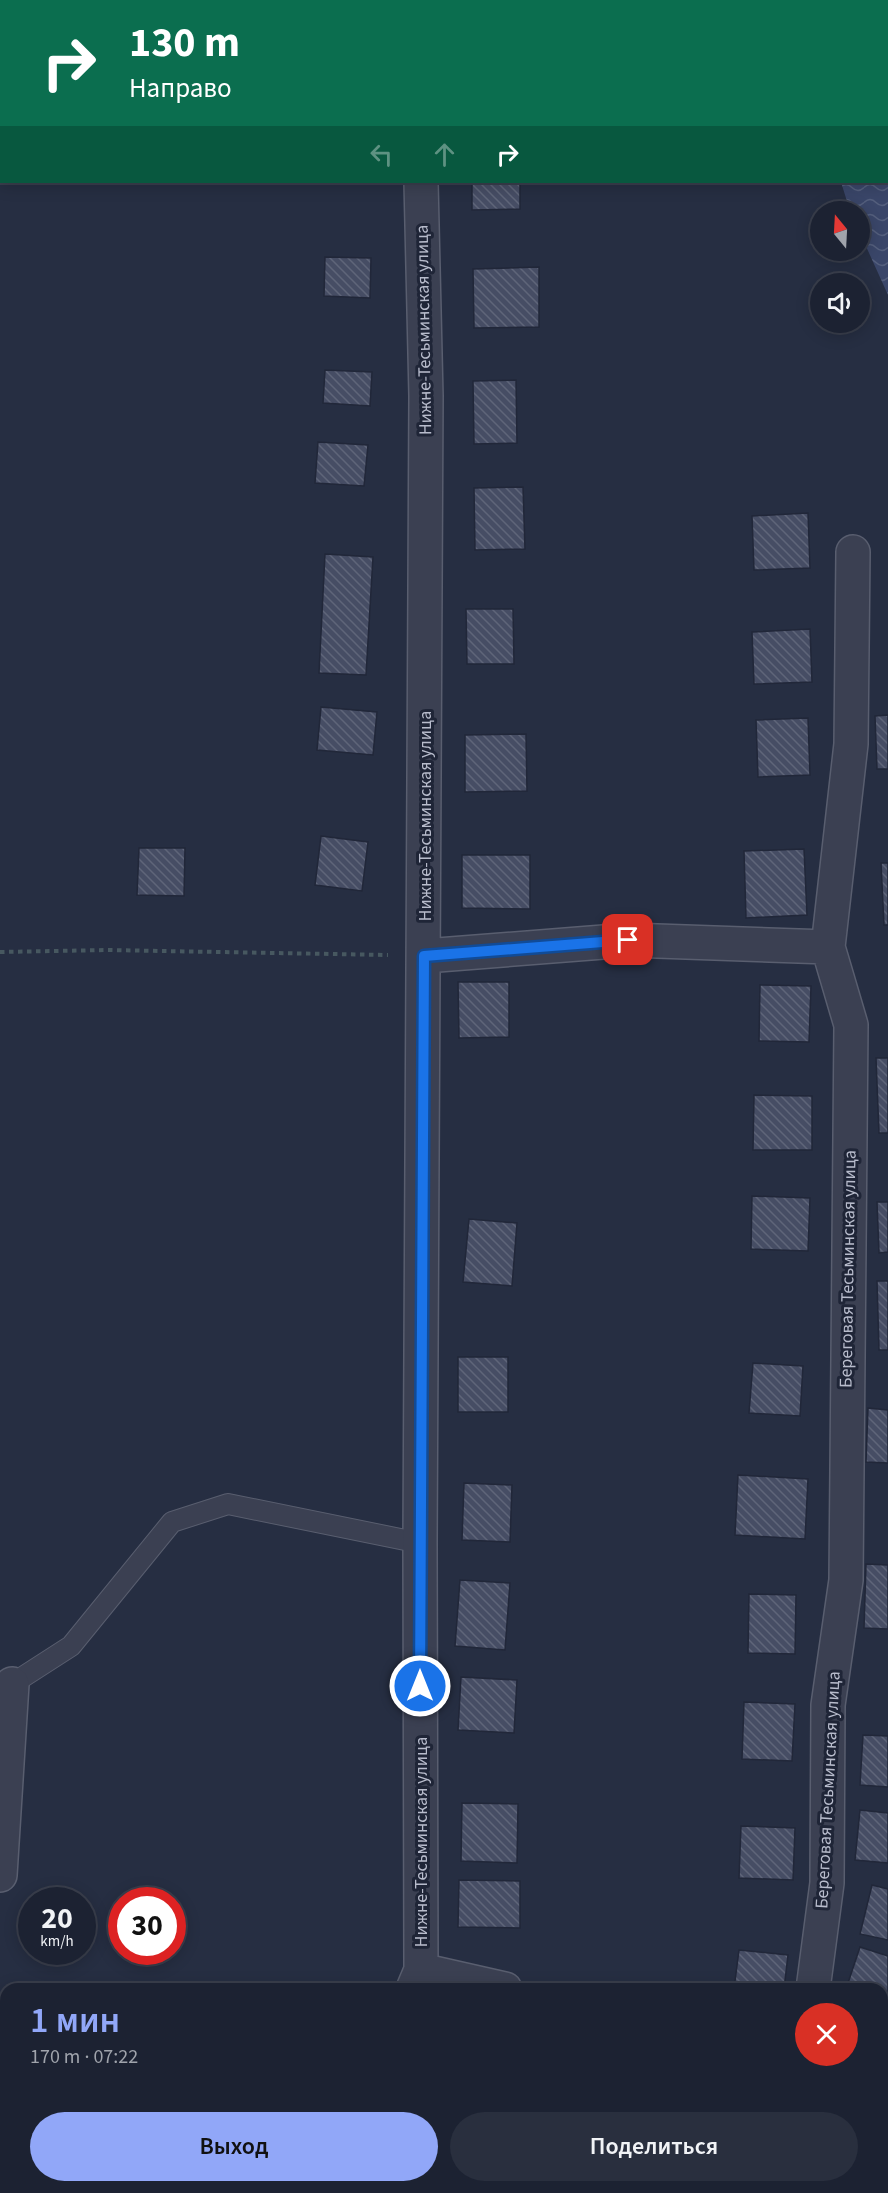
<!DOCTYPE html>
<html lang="ru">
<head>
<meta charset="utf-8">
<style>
  :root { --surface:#1c2232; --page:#292f3e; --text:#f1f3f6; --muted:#a0a4ac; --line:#3a3f4d; --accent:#91a7f8 }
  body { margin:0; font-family:"Source Sans 3",sans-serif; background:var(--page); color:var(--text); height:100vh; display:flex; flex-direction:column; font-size:22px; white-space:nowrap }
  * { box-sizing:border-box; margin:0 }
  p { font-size:20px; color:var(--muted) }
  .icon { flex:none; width:33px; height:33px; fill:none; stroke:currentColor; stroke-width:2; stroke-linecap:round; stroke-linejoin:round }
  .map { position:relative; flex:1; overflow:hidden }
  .drawer { position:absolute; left:0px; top:1983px; width:888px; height:210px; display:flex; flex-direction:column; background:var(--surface); border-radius:18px 18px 0 0; box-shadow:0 3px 15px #0003,0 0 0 2px var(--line) }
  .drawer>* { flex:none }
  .guide { position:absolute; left:0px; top:0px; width:888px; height:183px; box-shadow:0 3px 15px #0003,0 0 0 2px var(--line); background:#0b6e4f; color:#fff; overflow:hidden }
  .needle { width:39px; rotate:342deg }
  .controls { position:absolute; left:810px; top:201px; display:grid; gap:12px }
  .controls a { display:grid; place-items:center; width:60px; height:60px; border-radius:50%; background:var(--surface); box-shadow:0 3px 15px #0003,0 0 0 2px var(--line); font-size:30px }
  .speed { position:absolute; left:18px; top:1887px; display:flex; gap:12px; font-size:30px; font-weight:700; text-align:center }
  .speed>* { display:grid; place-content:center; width:78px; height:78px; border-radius:50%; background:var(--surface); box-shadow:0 3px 15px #0003,0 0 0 2px var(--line); line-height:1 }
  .speed small { font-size:15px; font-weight:400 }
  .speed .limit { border:9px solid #d22; background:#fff; color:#111 }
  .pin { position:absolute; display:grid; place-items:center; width:51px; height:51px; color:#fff; margin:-26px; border-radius:12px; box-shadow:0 3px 9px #0006 }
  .me { position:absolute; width:66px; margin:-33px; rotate:0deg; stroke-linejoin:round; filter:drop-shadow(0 0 4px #0008) }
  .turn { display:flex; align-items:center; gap:21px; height:126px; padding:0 30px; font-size:27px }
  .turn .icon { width:78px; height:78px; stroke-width:2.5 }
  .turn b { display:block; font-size:42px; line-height:51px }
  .lanes { display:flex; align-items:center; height:57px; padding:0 30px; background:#0003; justify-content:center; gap:30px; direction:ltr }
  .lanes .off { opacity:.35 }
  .round { display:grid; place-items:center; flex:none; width:63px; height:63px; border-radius:32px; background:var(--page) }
  .headline { display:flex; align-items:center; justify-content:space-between; height:102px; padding:0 30px }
  h1 { font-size:36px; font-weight:600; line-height:45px; color:var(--accent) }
  .action { display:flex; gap:12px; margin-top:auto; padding:12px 30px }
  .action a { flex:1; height:69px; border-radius:36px; background:var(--accent); color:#111; font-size:24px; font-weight:600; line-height:69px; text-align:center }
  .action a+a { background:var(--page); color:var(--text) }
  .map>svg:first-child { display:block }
  .water { fill:url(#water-waves) }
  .building { fill:url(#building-back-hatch); stroke:#212739; stroke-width:1.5 }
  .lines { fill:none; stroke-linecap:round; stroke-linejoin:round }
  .lane-casing { stroke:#595e6f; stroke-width:22 }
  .street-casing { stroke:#595e6f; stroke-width:36 }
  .path { stroke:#475860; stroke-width:4; stroke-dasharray:4.5 4.5; stroke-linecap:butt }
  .lane { stroke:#3b4052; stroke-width:20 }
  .street { stroke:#3b4052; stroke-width:33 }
  .route-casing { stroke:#114b97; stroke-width:15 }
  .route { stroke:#1a73e8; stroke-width:10 }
  .labels { text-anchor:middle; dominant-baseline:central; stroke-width:6; stroke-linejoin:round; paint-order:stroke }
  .street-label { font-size:18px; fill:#b8bccc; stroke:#1f2537 }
</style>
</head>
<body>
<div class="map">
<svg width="888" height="2193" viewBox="0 0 888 2193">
  <defs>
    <pattern id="water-waves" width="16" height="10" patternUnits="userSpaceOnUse" patternTransform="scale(1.5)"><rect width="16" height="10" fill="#3a4669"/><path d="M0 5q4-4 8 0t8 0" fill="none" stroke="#545f7d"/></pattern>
    <pattern id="building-back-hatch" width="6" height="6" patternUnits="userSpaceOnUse" patternTransform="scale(1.5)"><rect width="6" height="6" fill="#464d64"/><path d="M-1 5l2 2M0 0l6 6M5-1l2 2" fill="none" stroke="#5f6579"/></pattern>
  </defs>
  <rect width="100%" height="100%" fill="#262e42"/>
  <path class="water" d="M887 146 888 149V295L860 233V212L850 211 841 182H886Z"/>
  <path class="building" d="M472 182H520V209L472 210Z
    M325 257 371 258 370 298 324 296Z
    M539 267V327L474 328 473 269Z
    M325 370 372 372 370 406 323 403Z
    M516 380 517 443 474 444 473 381Z
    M318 442 368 445 364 486 315 483Z
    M523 487 525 549 475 550 474 488Z
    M808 513 810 568 754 570 752 516Z
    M325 554 373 557 366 675 319 673Z
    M466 609H513L514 664H467Z
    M810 629 812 682 754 684 752 632Z
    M321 707 377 712 373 755 317 750Z
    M888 715V769H877L875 716Z
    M808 718 810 775 758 777 756 720Z
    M526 734 527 791 465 792V735Z
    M321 836 368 842 362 891 315 885Z
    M139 848H185L184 896 137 895Z
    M804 849 807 915 746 918 744 851Z
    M462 855H530V909L462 908Z
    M881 863H888V925H884Z
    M458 982H509V1037L459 1038Z
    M760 985 811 986 809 1042 759 1041Z
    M876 1058H888V1133H879Z
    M754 1095 812 1096V1150H753Z
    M752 1196 810 1198 808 1251 751 1249Z
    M877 1202H888V1252L879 1253Z
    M469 1219 517 1223 512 1286 463 1282Z
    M877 1281H888V1350H879Z
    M458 1357H508V1412H458Z
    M753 1363 803 1366 800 1416 749 1413Z
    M868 1408 888 1410V1463L866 1462Z
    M738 1475 808 1479 805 1539 735 1535Z
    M464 1483 512 1485 510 1542 462 1540Z
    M866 1564 888 1565V1629L864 1628Z
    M460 1580 510 1583 505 1650 455 1646Z
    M749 1594 796 1595 795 1654 748 1653Z
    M461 1677 517 1680 514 1733 458 1730Z
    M744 1702 795 1704 792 1761 742 1759Z
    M863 1735 888 1736V1787L860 1785Z
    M462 1803 518 1804 517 1863 461 1861Z
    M860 1810 888 1813V1863L855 1860Z
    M741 1826 795 1828 793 1880 739 1878Z
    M459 1880 520 1881V1928L458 1927Z
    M872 1885 888 1889V1940L860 1934Z
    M860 1947 888 1956V2005L882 2003V1989H846Z
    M739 1950 788 1955 784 1989H734Z
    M409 2187H475L472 2193H406Z"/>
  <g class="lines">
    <defs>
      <path id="lane" d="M3 1684H12L71 1646 172 1522 228 1504 420 1543
        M525 2193 527 2187"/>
      <path id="street" d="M416 0V2
        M425 956 629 940 828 947
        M0 1875 12 1684
        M421 1970 505 1989
        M413 1989 421 1970 420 1543 426 396 421 182
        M813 1989 827 1883 828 1705 846 1580 851 1025 828 947 851 744 853 552
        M331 2193 333 2187"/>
    </defs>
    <use href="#lane" class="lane-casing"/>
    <use href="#street" class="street-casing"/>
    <path class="path" d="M0 952 106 950 388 955"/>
    <use href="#lane" class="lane"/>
    <use href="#street" class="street"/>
  </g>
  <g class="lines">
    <defs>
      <path id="route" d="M420 1686 424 956 628 940"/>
    </defs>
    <use href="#route" class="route-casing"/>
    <use href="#route" class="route"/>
  </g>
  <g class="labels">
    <g class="street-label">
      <text transform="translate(424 330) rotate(-91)">Нижне-Тесьминская улица</text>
      <text transform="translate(425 816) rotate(-90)">Нижне-Тесьминская улица</text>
      <text transform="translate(848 1269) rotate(-89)">Береговая Тесьминская улица</text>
      <text transform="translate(828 1790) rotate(-87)">Береговая Тесьминская улица</text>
      <text transform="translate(421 1842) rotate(-90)">Нижне-Тесьминская улица</text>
    </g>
  </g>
</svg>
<div class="controls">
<a><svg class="needle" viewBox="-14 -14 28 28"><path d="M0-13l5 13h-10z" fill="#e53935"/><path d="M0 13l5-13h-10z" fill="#a0a4ac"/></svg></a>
<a><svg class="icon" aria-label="sound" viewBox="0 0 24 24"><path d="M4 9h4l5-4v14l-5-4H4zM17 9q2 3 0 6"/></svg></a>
</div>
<div class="speed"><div>20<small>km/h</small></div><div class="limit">30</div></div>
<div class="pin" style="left:628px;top:940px;background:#d93025"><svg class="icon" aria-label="arrive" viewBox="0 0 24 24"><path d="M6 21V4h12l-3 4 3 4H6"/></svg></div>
<svg class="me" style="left:420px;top:1686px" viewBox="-20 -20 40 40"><circle r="17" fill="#1a73e8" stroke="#fff" stroke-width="3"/><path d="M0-11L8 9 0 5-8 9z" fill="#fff"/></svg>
<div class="guide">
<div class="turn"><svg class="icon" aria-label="right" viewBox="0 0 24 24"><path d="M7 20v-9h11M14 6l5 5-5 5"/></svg><div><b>130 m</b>Направо</div></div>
<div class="lanes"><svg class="icon off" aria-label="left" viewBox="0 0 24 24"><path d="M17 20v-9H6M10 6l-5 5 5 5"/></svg><svg class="icon off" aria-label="ahead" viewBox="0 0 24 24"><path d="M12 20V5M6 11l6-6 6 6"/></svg><svg class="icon" aria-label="right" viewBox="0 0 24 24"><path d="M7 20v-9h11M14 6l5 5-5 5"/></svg></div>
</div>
<section class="drawer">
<div class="headline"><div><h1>1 мин</h1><p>170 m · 07:22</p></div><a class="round" style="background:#d93025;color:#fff"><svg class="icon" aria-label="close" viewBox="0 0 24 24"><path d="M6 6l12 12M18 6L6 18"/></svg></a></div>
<div class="action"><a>Выход</a><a>Поделиться</a></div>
</section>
</div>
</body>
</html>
